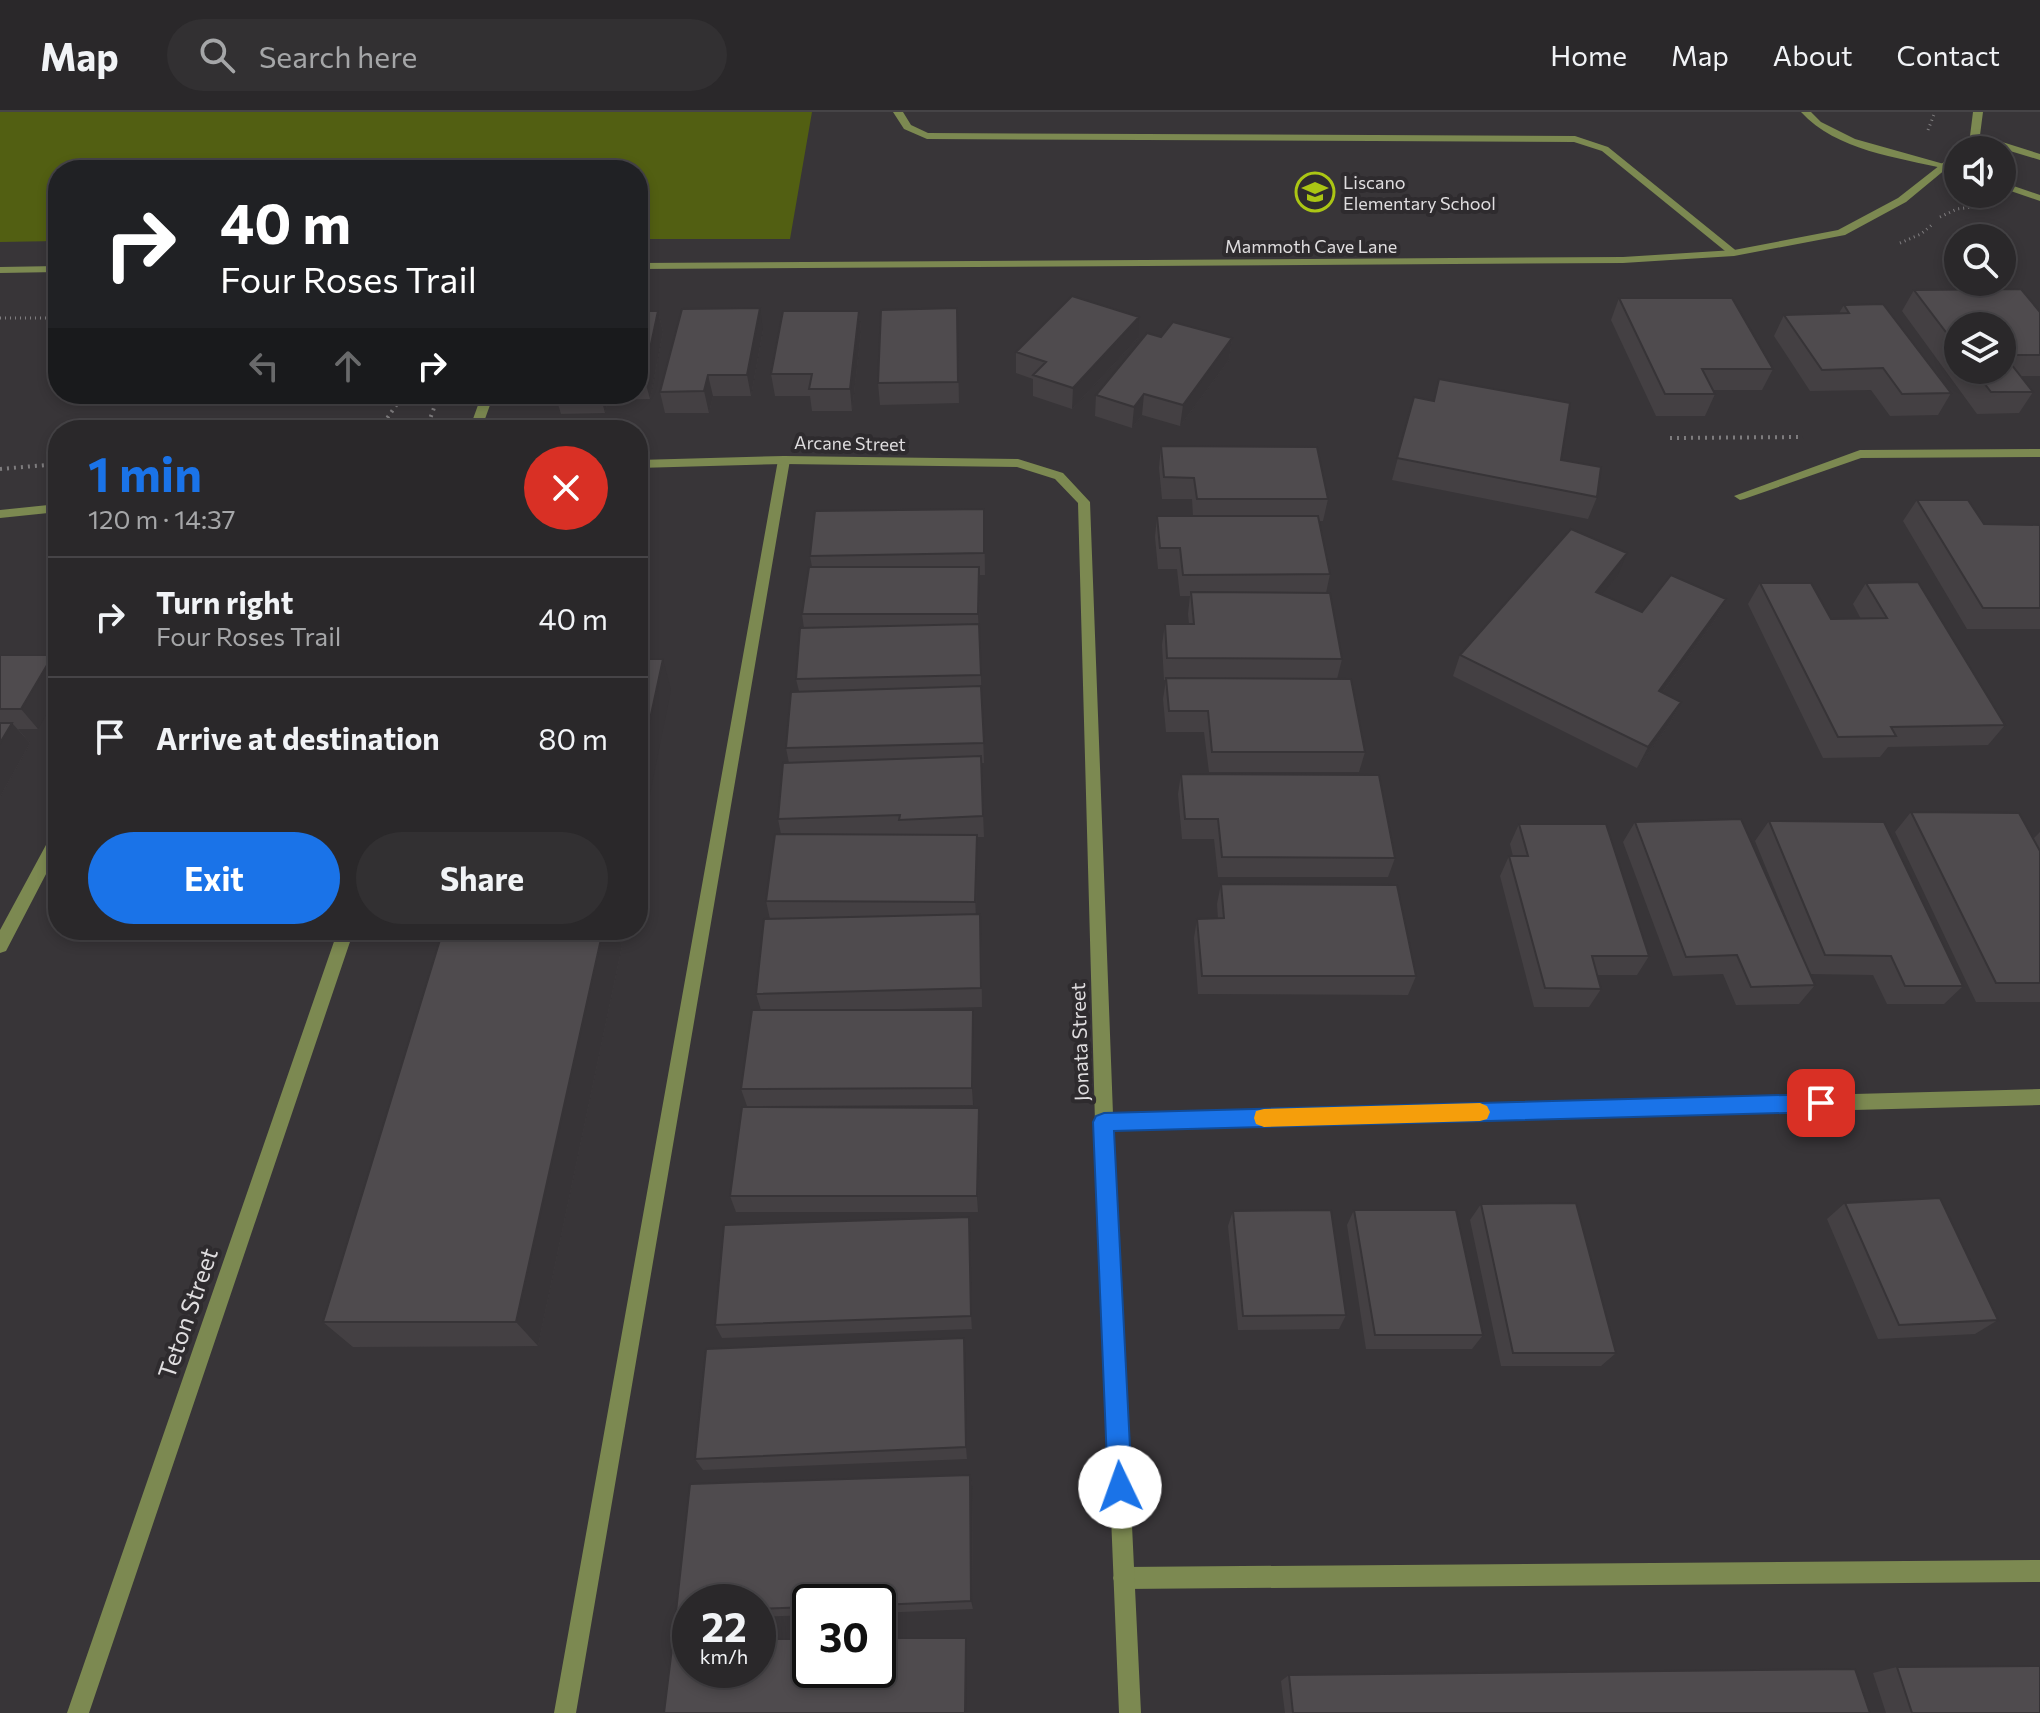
<!DOCTYPE html>
<html lang="en">
<head>
<meta charset="utf-8">
<style>
  :root { --surface:#2a282a; --page:#323032; --text:#f1f3f6; --muted:#a5a6a8; --line:#464447; --accent:#1a73e8 }
  body { margin:0; font-family:Commissioner,sans-serif; background:var(--page); color:var(--text); height:100vh; display:flex; flex-direction:column; font-size:30px; white-space:nowrap }
  * { box-sizing:border-box; margin:0 }
  p { font-size:26px; color:var(--muted) }
  .icon { flex:none; width:44px; height:44px; fill:none; stroke:currentColor; stroke-width:2; stroke-linecap:round; stroke-linejoin:round }
  .map { position:relative; flex:1; overflow:hidden }
  .drawer { position:absolute; left:48px; top:308px; width:600px; height:520px; display:flex; flex-direction:column; background:var(--surface); border-radius:32px; box-shadow:0 4px 12px #0003,0 0 0 2px var(--line) }
  .drawer>* { flex:none }
  .banner { position:absolute; left:48px; top:48px; width:600px; height:244px; border-radius:32px; box-shadow:0 4px 12px #0003,0 0 0 2px var(--line); background:#202124; color:#fff; overflow:hidden }
  .controls { position:absolute; left:1944px; top:24px; display:grid; gap:16px }
  .controls a { display:grid; place-items:center; width:72px; height:72px; border-radius:50%; background:var(--surface); box-shadow:0 4px 12px #0003,0 0 0 2px var(--line); font-size:40px }
  .speed { position:absolute; left:672px; top:1472px; display:flex; gap:16px; font-size:40px; font-weight:700; text-align:center }
  .speed>* { display:grid; place-content:center; width:104px; height:104px; border-radius:50%; background:var(--surface); box-shadow:0 4px 12px #0003,0 0 0 2px var(--line); line-height:1 }
  .speed small { font-size:20px; font-weight:400 }
  .speed .limit { border:4px solid #111; border-radius:12px; background:#fff; color:#111 }
  .pin { position:absolute; display:grid; place-items:center; width:68px; height:68px; color:#fff; margin:-34px; border-radius:16px; box-shadow:0 4px 12px #0006 }
  .me { position:absolute; width:88px; margin:-44px; rotate:357deg; stroke-linejoin:round; filter:drop-shadow(0 0 6px #0008) }
  .turn { display:flex; align-items:center; gap:28px; height:168px; padding:0 40px; font-size:36px }
  .turn .icon { width:104px; height:104px; stroke-width:2.5 }
  .turn b { display:block; font-size:56px; line-height:68px }
  .lanes { display:flex; align-items:center; height:76px; padding:0 40px; background:#0003; justify-content:center; gap:40px; direction:ltr }
  .lanes .off { opacity:.35 }
  .round { display:grid; place-items:center; flex:none; width:84px; height:84px; border-radius:42px; background:var(--page) }
  .overview { display:flex; align-items:center; justify-content:space-between; height:136px; padding:0 40px }
  h1 { font-size:48px; font-weight:700; line-height:60px; color:var(--accent) }
  .cta { display:flex; gap:16px; margin-top:auto; padding:16px 40px }
  .cta a { flex:1; height:92px; border-radius:48px; background:var(--accent); color:#fff; font-size:32px; font-weight:700; line-height:92px; text-align:center }
  .cta a+a { background:var(--page); color:var(--text) }
  ul { padding:0; list-style:none }
  li { display:flex; align-items:center; gap:24px; height:120px; padding:0 40px; border-top:2px solid var(--line) }
  li div { flex:1 }
  li b { display:block; font-size:30px }
  li em { font-style:normal }
  header { display:flex; align-items:center; gap:48px; box-sizing:border-box; height:112px; padding:0 40px; background:var(--surface); border-bottom:2px solid var(--line) }
  header strong { font-size:38px }
  nav { display:flex; gap:44px; margin-inline-start:auto; font-size:28px }
  .search { width:560px; height:72px; background:var(--page); display:flex; align-items:center; gap:20px; box-sizing:border-box; padding:0 28px; border-radius:44px; color:var(--muted); font-size:30px }
  .map>svg:first-child { display:block }
  .green { fill:#525f12 }
  .lines { fill:none; stroke-linecap:round; stroke-linejoin:round }
  .path-far1 { stroke:#7e7c7e; stroke-width:3; stroke-dasharray:1 4; stroke-linecap:butt }
  .path { stroke:#7e7c7e; stroke-width:4; stroke-dasharray:2 5; stroke-linecap:butt }
  .service { fill:#7c8951; fill-rule:evenodd }
  .minor { fill:#7c8951; fill-rule:evenodd }
  .wall { fill:#444043; fill-rule:evenodd }
  .shaded-wall { fill:#373437 }
  .building { fill:#4f4b4e; stroke:#373437; stroke-width:2 }
  .route { fill:#1a73e8; stroke:#114b97; stroke-width:2 }
  .slow { fill:#f59e0b }
  .labels { text-anchor:middle; dominant-baseline:central; stroke-width:8; stroke-linejoin:round; paint-order:stroke }
  .far-poi-label { font-size:18px; fill:#dfdddf; stroke:#2e2b2e; text-anchor:start }
  .far-street-label { font-size:18px; fill:#dfdddf; stroke:#2e2b2e }
  .street-label { font-size:20px; fill:#dfdddf; stroke:#2e2b2e }
  .near-street-label { font-size:24px; fill:#dfdddf; stroke:#2e2b2e }
</style>
</head>
<body>
<header>
<strong>Map</strong>
<div class="search"><svg class="icon" aria-label="search" viewBox="0 0 24 24"><circle cx="10" cy="10" r="6"/><path d="M15 15l6 6"/></svg>Search here</div>
<nav><a>Home</a><a>Map</a><a>About</a><a>Contact</a></nav>
</header>
<div class="map">
<svg width="2040" height="1601" viewBox="0 0 2040 1601">
  <rect width="100%" height="100%" fill="#383538"/>
  <path class="green" d="M0 0H812L790 127H638V58H58V129L0 130Z"/>
  <g class="lines">
    <path class="path-far1" d="M1928 18 1935 0
      M1940 105 1957 97 1980 94
      M1900 131 1921 122 1933 112
      M0 206H58"/>
    <path class="path" d="M371 318 383 312 404 282
      M426 318 439 282
      M1670 326 1803 325
      M0 357 58 352"/>
    <path class="service" d="M893 0H903L911 13 928 21 1575 24 1608 35 1739 141 1730 143 1602 39 1574 30 927 27 904 17Z
      M1801 0H1811L1821 10 1855 27 1951 54 1946 57C1897 45 1837 39 1801 0Z
      M784 344 790 348 576 1601H554L778 348Z
      M58 718V739L6 839 0 841V818L53 720Z
      M2040 1448V1470L1124 1477 1116 1474 1113 1466 1116 1458 1124 1455Z"/>
    <path class="minor" d="M1973 0H1983L1980 23 2040 42V48L1977 29 1972 33H1966L1964 31 1970 24Z
      M1958 39V47L1906 90 1845 123 1734 144 1623 151 638 157V151L1623 145 1734 138 1838 118 1898 86Z
      M2002 70 2040 83V89L2002 76Z
      M58 154V160L0 161V155Z
      M482 282H494L481 318H469Z
      M2040 337V345L1861 346 1744 387 1740 388 1734 384 1860 338Z
      M784 344 1018 347 1063 361 1090 390 1113 1002 2040 977V993L1113 1018 1141 1601H1119L1095 1010 1078 391 1055 367 1017 355 784 352 638 356V348Z
      M58 392V400L0 406V398Z
      M338 818H354L89 1601H67Z"/>
  </g>
  <path class="wall" d="M1914 178 2040 200V264H2021L2033 280 2019 301 1977 302 1902 199ZM1958 214 2002 258H1958Z
    M1619 186 1773 257 1762 278H1713L1715 282 1705 304H1656L1611 208Z
    M1844 193 1951 281 1938 303 1890 304 1871 278 1810 279 1774 224 1784 203 1839 201Z
    M957 196 959 291 880 293 878 271Z
    M638 199H658L663 220 650 287 608 288 605 301 561 302 555 282H638Z
    M859 199 861 220 852 299H812L810 284H775L771 262Z
    M763 218 751 284H713L709 301H665L660 280Z
    M1161 225 1232 226 1229 248 1180 314 1142 303 1132 316 1095 304 1096 283Z
    M1138 226 1072 297 1033 284V267L1016 261V240Z
    M1414 285 1597 385 1588 407 1392 368Z
    M1161 334 1328 387 1323 409H1319L1330 462 1326 481 1342 547 1337 567 1365 640 1359 660H1209L1204 620H1166L1163 587 1166 568H1164L1162 533 1165 512H1189L1188 502 1190 484H1180L1177 457H1158L1155 425 1157 404H1193L1192 387H1162L1159 356Z
    M1917 388 1984 412 2040 413V517H1967L1903 409Z
    M984 397 985 463H980L979 512 984 651H981L984 725H977L976 802 981 821 982 895 859 898H973L974 916 973 993 747 994 741 977 761 898 756 882 770 807 766 789 781 722 778 707 789 651 786 636 799 579 796 567 804 516 802 502 812 455 810 444Z
    M1618 463 1601 482 1642 500 1726 487 1715 508 1662 581 1681 590 1670 611 1637 656 1453 564 1460 543Z
    M1760 471 1831 507H1861L1853 492 1866 471 2005 613 1988 633 1888 635 1880 645 1823 646 1748 492Z
    M0 543 38 617H18L30 631 0 685Z
    M1181 662 1395 746 1388 765H1218L1214 727H1182L1178 682Z
    M1911 700 2033 727 2040 720V890H1976L1895 720Z
    M1769 709 1963 874 1944 892H1887L1873 863 1810 862 1815 873 1799 892 1736 893 1723 862 1673 864 1623 730 1635 710 1796 829 1755 729Z
    M1519 712 1649 844 1637 863H1597L1601 877 1589 895H1534L1500 764 1509 744H1513L1510 732Z
    M1221 772 1416 864 1408 883 1198 882 1194 826 1197 807H1218L1217 792Z
    M443 818H615L622 834 538 1234 353 1235 323 1210Z
    M980 1014 978 1100H736L730 1084Z
    M1845 1091 1998 1208 1975 1222 1878 1227 1827 1107Z
    M1481 1092 1616 1241 1601 1254H1501L1470 1108Z
    M1354 1098 1483 1223 1472 1237H1366L1347 1113Z
    M1233 1099 1346 1203 1339 1217 1238 1218 1228 1114Z
    M970 1120 972 1217 722 1226 715 1213Z
    M964 1226 967 1347 703 1358 695 1347Z
    M970 1363 972 1374 973 1497 878 1501V1490H810V1503L758 1505V1490H690V1508H685L676 1500 690 1372Z
    M1897 1555 2040 1601H1886L1873 1561Z
    M1289 1563 1870 1601H1285L1281 1569Z"/>
  <path class="shaded-wall" d="M760 196 763 218 751 284 747 263Z
    M658 199 663 220 650 287 644 265Z
    M859 199 861 220 852 299 850 277Z
    M1139 205 1138 226 1072 297 1073 276Z
    M1232 226 1229 248 1180 314 1183 293Z
    M708 263 713 284 709 301 704 279Z
    M600 282H607L608 288 605 301Z
    M1144 282 1142 303 1132 316 1134 295Z
    M1627 441 1618 463 1586 501 1596 480Z
    M979 455 980 476 978 524V502Z
    M1726 487 1715 508 1648 600 1659 579Z
    M53 543 58 550V583L38 617 21 597Z
    M663 547 671 578 638 742V663Z
    M1681 590 1670 611 1637 656 1648 635Z
    M12 611 30 631 0 685V631Z
    M977 723V743L975 810V790Z
    M603 818H615L622 834 538 1234 516 1210Z
    M973 898 974 916 973 993 972 976Z
    M979 996 980 1014 978 1100 977 1084Z
    M969 1105 970 1120 972 1217 971 1204Z
    M964 1226 965 1240 967 1347 966 1335Z
    M970 1363 972 1374 973 1497 971 1489Z
    M966 1526 967 1533 966 1601H965Z"/>
  <path class="building" d="M2021 177 2040 200V243H2004L2033 280H1991L1974 258H2002V214H1958V236L1914 178Z
    M1072 184 1139 205 1073 276 1033 263 1046 250 1016 240Z
    M1619 186H1732L1773 257H1702L1715 282H1665Z
    M1883 192 1951 281 1902 282 1883 256 1822 258 1784 203 1849 201 1844 193Z
    M760 196 747 263H708L704 279 660 280 682 197Z
    M957 196 958 270 878 271 881 198Z
    M638 199H658L644 265H638Z
    M783 199H859L850 277H809L812 262H771Z
    M1173 210 1232 226 1183 293 1144 282 1134 295 1096 283 1147 221 1161 225Z
    M1439 267 1570 291 1561 348 1601 355 1597 385 1397 346 1414 285 1434 289Z
    M1161 334 1317 335 1328 387H1197L1194 366 1164 365Z
    M1917 388H1968L1984 412 2040 413V496H1983Z
    M984 397V441L810 444 815 399Z
    M1157 404H1318L1330 462 1183 463 1180 436H1160Z
    M1571 417 1627 441 1596 480 1642 500 1671 463 1726 487 1659 579 1681 590 1648 635 1460 543Z
    M809 455H979L978 502H802Z
    M1918 470 2005 613 1891 615 1896 624 1838 625 1760 471H1811L1831 507 1887 506 1866 471Z
    M1191 480 1330 481 1342 547 1167 546 1165 512H1194Z
    M979 512 981 563 796 567 800 516Z
    M0 543H53L21 597H0Z
    M638 547H663L638 663Z
    M1166 566 1351 567 1365 640H1212L1208 599H1169Z
    M981 574 984 631 786 636 791 580Z
    M0 611H12L0 631Z
    M981 644 983 704 899 708 900 703 778 707 783 651Z
    M1181 662 1379 663 1395 746 1222 745 1218 707H1185Z
    M1911 700 2019 701 2040 739V871H1996Z
    M1741 707 1815 873 1751 875 1737 843 1686 845 1635 710Z
    M1769 709 1884 710 1963 874H1905L1891 844 1825 843Z
    M1519 712H1606L1649 844H1592L1601 877 1545 876 1509 744H1528Z
    M775 722 977 723 975 790 766 789Z
    M1221 772 1397 773 1416 864H1202L1197 807 1224 806Z
    M980 802 981 876 756 882 764 807Z
    M443 818H603L516 1210H323Z
    M752 898H973L972 976 741 977Z
    M742 995 979 996 977 1084H730Z
    M1940 1086 1998 1208 1899 1213 1845 1091Z
    M1576 1091 1616 1241H1513L1481 1092Z
    M1331 1098 1346 1203 1243 1204 1233 1099Z
    M1354 1098H1456L1483 1223H1375Z
    M969 1105 971 1204 715 1213 724 1113Z
    M964 1226 966 1335 695 1347 706 1237Z
    M970 1363 971 1489 878 1493V1490H810V1495L758 1497V1490H690V1500H676L690 1372Z
    M878 1526H966L965 1601H664L673 1528H690V1558H758V1527H810V1558H878Z
    M2040 1554V1601H1912L1897 1555Z
    M1855 1557 1870 1601H1293L1289 1563Z"/>
  <path class="route" d="M1821 982 1828 985 1831 991 1828 998 1821 1000 1114 1019 1132 1375 1129 1383 1120 1386 1112 1383 1108 1375 1093 1010 1096 1004 1104 1001Z"/>
  <path class="slow" d="M1480 991 1487 994 1490 1000 1487 1007 1480 1009 1264 1015 1256 1012 1254 1006 1256 999 1264 997Z"/>
  <defs>
    <symbol id="school-ring" viewBox="-11 -11 22 22"><circle r="9.5" fill="#2e2b2e" stroke="#abc614" stroke-width="1.5"/><path d="M0-5L7-2L0 1L-7-2ZM-4 1L0 2.5L4 1V4Q0 6-4 4Z" fill="#abc614"/></symbol>
  </defs>
  <g fill-rule="evenodd">
    <use href="#school-ring" x="1293" y="58" width="44" height="44"/>
  </g>
  <g class="labels">
    <g class="far-poi-label">
      <text x="1343" y="70">Liscano<tspan x="1343" dy="21">Elementary School</tspan></text>
    </g>
    <g class="far-street-label">
      <text x="1311" y="134">Mammoth Cave Lane</text>
      <text transform="translate(850 331) rotate(1)">Arcane Street</text>
    </g>
    <g class="street-label">
      <text transform="translate(1079 930) rotate(-92)">Jonata Street</text>
    </g>
    <g class="near-street-label">
      <text transform="translate(187 1201) rotate(-71)">Teton Street</text>
    </g>
  </g>
</svg>
<div class="controls">
<a><svg class="icon" aria-label="sound" viewBox="0 0 24 24"><path d="M4 9h4l5-4v14l-5-4H4zM17 9q2 3 0 6"/></svg></a>
<a><svg class="icon" aria-label="search" viewBox="0 0 24 24"><circle cx="10" cy="10" r="6"/><path d="M15 15l6 6"/></svg></a>
<a><svg class="icon" aria-label="layers" viewBox="0 0 24 24"><path d="M12 4l9 5-9 5-9-5zM3 14l9 5 9-5"/></svg></a>
</div>
<div class="speed"><div>22<small>km/h</small></div><div class="limit">30</div></div>
<div class="pin" style="left:1821px;top:991px;background:#d93025"><svg class="icon" aria-label="arrive" viewBox="0 0 24 24"><path d="M6 21V4h12l-3 4 3 4H6"/></svg></div>
<svg class="me" style="left:1120px;top:1375px" viewBox="-20 -20 40 40"><circle r="19" fill="#fff"/><path d="M0-13L10 11 0 6-10 11z" fill="#1a73e8"/></svg>
<div class="banner">
<div class="turn"><svg class="icon" aria-label="right" viewBox="0 0 24 24"><path d="M7 20v-9h11M14 6l5 5-5 5"/></svg><div><b>40 m</b>Four Roses Trail</div></div>
<div class="lanes"><svg class="icon off" aria-label="left" viewBox="0 0 24 24"><path d="M17 20v-9H6M10 6l-5 5 5 5"/></svg><svg class="icon off" aria-label="ahead" viewBox="0 0 24 24"><path d="M12 20V5M6 11l6-6 6 6"/></svg><svg class="icon" aria-label="right" viewBox="0 0 24 24"><path d="M7 20v-9h11M14 6l5 5-5 5"/></svg></div>
</div>
<section class="drawer">
<div class="overview"><div><h1>1 min</h1><p>120 m · 14:37</p></div><a class="round" style="background:#d93025;color:#fff"><svg class="icon" aria-label="close" viewBox="0 0 24 24"><path d="M6 6l12 12M18 6L6 18"/></svg></a></div>
<ul>
<li><svg class="icon" aria-label="right" viewBox="0 0 24 24"><path d="M7 20v-9h11M14 6l5 5-5 5"/></svg><div><b>Turn right</b><p>Four Roses Trail</p></div><em>40 m</em></li>
<li><svg class="icon" aria-label="arrive" viewBox="0 0 24 24"><path d="M6 21V4h12l-3 4 3 4H6"/></svg><div><b>Arrive at destination</b></div><em>80 m</em></li>
</ul>
<div class="cta"><a>Exit</a><a>Share</a></div>
</section>
</div>
</body>
</html>
